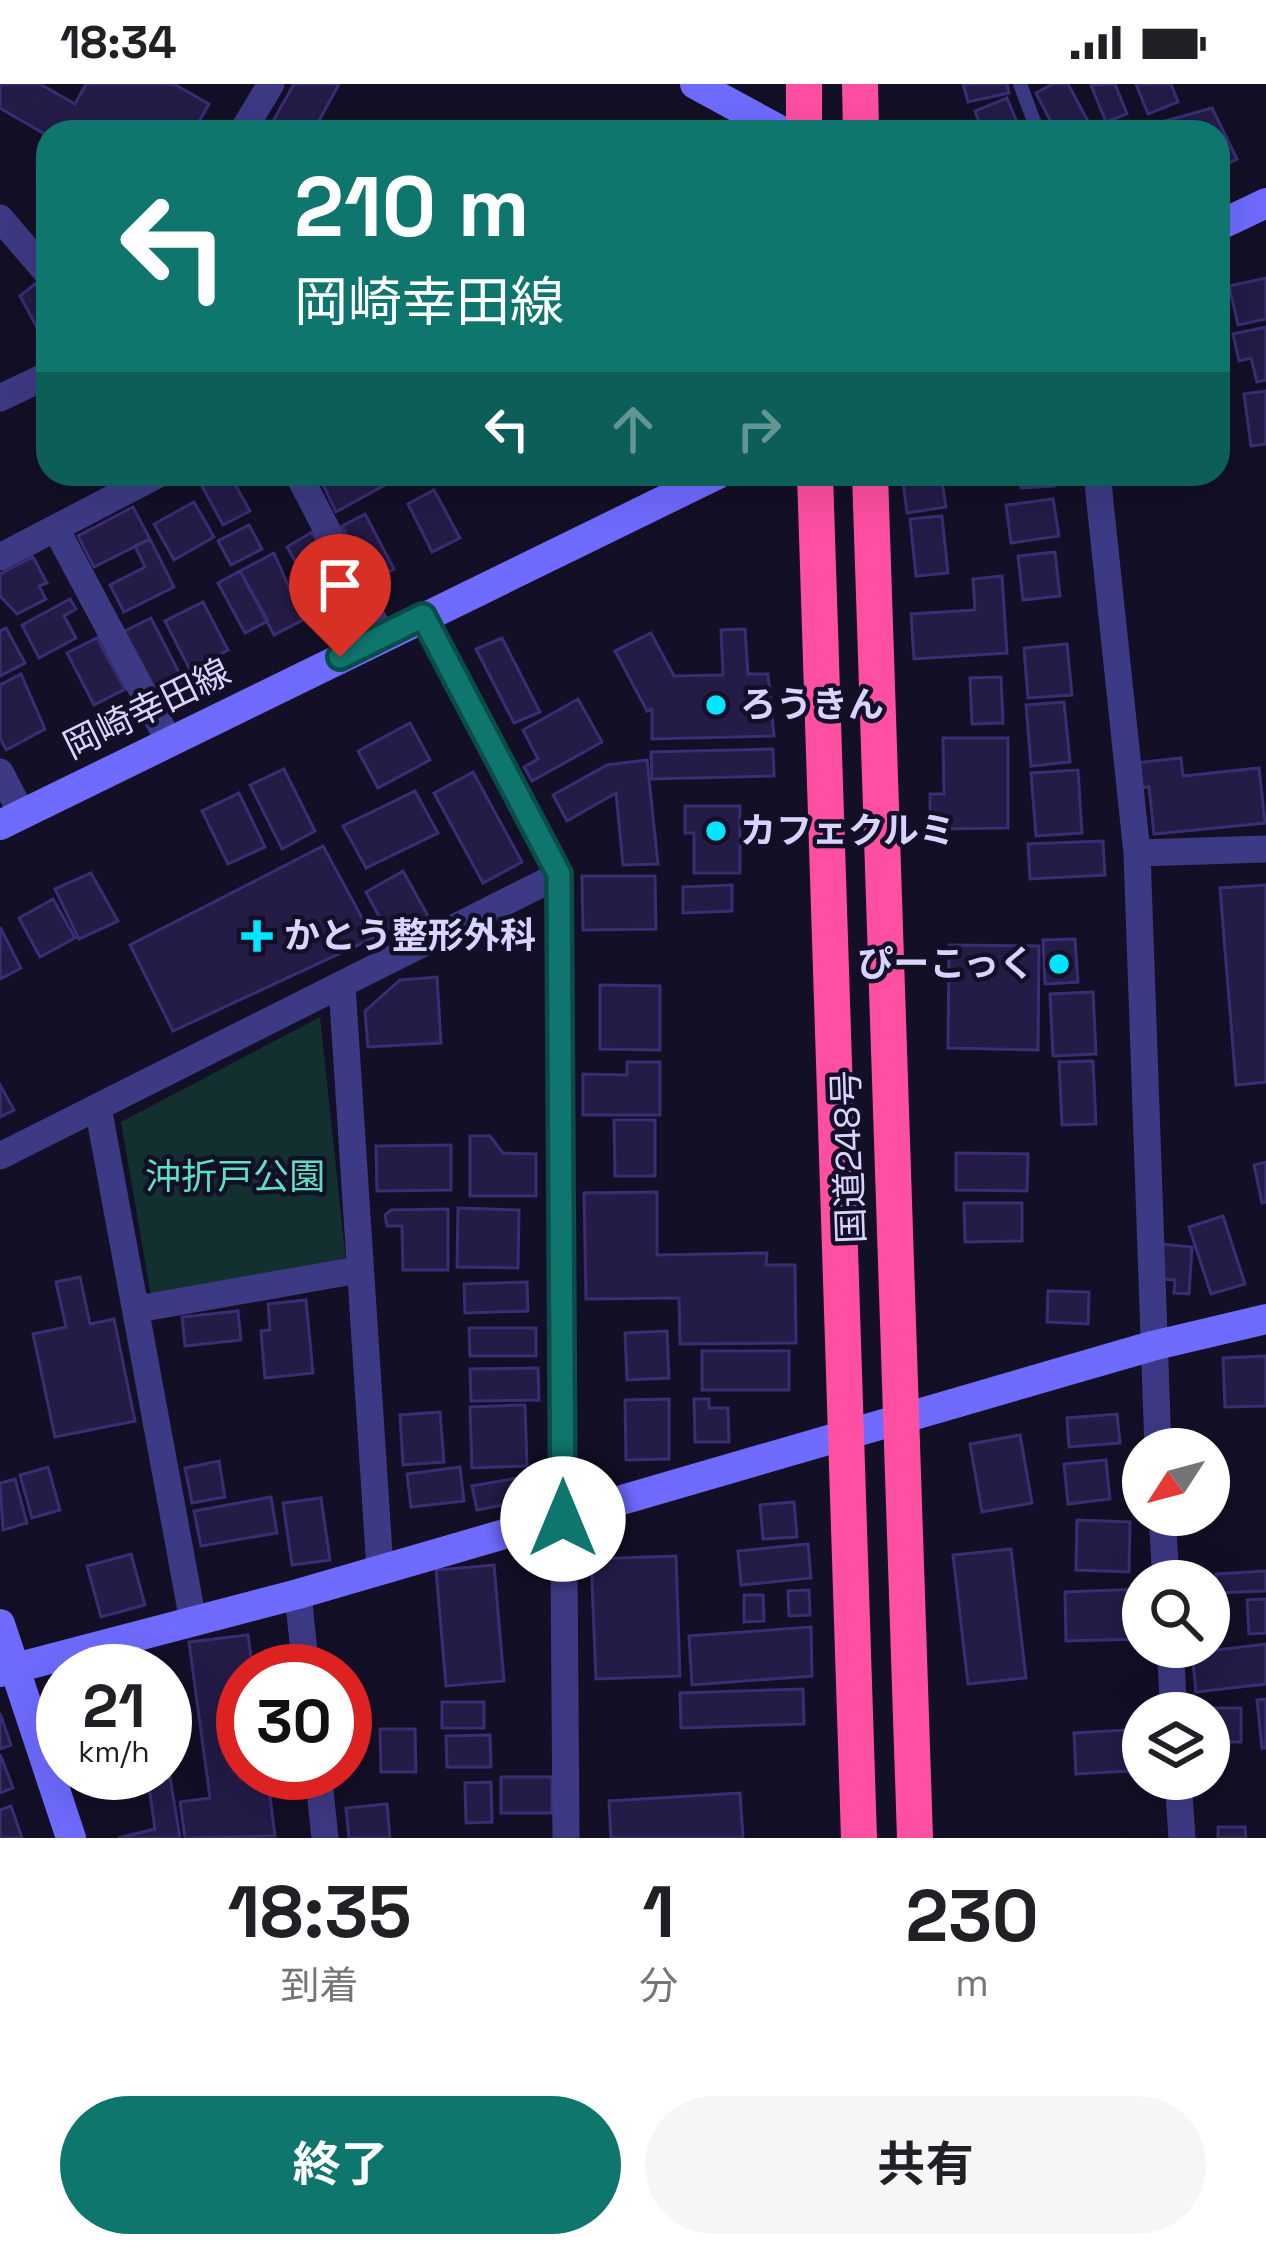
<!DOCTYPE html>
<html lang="ja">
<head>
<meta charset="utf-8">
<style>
  :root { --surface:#fff; --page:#f6f6f6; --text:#202124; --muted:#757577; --accent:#0f766e }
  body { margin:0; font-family:"Space Grotesk","Noto Sans JP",sans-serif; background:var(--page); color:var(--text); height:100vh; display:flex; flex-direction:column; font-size:45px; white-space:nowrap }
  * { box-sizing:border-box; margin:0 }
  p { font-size:39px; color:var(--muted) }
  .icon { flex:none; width:66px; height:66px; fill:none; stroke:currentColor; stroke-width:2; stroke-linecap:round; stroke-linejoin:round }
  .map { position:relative; height:1754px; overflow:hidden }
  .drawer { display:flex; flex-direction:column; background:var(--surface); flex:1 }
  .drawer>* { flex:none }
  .banner { position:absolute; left:36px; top:36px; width:1194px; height:366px; border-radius:36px; box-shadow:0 12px 48px #0002; background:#0f766e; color:#fff; overflow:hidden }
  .needle { width:78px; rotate:234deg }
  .controls { position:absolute; left:1122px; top:1344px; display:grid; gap:24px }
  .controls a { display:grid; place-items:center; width:108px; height:108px; border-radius:50%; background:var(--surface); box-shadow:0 12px 48px #0002; font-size:60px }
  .speed { position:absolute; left:36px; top:1560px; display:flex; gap:24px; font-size:60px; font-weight:700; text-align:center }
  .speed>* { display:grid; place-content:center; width:156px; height:156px; border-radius:50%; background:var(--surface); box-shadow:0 12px 48px #0002; line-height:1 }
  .speed small { font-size:30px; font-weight:400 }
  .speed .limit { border:18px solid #d22; background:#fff; color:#111 }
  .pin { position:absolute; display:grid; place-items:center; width:102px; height:102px; color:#fff; margin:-123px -51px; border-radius:50% 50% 50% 0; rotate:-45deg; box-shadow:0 0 12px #0007 }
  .pin .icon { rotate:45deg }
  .me { position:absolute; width:132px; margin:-66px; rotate:0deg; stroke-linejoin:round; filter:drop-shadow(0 0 9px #0008) }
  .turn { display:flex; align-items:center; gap:42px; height:252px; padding:0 60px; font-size:54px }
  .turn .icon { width:156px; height:156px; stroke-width:2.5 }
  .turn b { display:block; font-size:84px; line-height:102px }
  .lanes { display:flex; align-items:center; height:114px; padding:0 60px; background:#0003; justify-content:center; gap:60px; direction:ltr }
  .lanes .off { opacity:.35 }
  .eta { display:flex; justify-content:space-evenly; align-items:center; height:204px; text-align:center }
  .eta b { font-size:72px; font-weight:700; line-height:84px }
  .action { display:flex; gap:24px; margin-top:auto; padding:24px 60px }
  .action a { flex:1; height:138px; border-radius:72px; background:var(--accent); color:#fff; font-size:48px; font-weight:700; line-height:138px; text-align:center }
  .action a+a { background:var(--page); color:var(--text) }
  .status { display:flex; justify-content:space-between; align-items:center; height:84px; padding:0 60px; background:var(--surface); direction:ltr }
  .status svg { height:33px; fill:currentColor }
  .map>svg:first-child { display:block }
  .green { fill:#12302f }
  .building { fill:#241b47; stroke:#3b2d73; stroke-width:3 }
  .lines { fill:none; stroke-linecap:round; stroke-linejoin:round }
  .lane { stroke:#3d3a85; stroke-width:14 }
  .street { stroke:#3d3a85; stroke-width:27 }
  .secondary { stroke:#6f6bff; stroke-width:30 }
  .highway { stroke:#ff4fa3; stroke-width:36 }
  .route-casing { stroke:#0a4d48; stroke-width:30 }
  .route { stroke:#0f766e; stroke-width:21 }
  .poi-dot { fill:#00e5ff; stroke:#130f26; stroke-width:4.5 }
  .labels { text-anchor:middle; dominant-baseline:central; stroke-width:9; stroke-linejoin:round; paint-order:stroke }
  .poi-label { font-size:36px; font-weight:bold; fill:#d9d4ff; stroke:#130f26; text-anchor:start }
  .street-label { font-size:36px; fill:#d9d4ff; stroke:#130f26 }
  .park-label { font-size:36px; fill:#5fe0c0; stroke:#130f26 }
</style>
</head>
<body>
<div class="status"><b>18:34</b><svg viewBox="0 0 49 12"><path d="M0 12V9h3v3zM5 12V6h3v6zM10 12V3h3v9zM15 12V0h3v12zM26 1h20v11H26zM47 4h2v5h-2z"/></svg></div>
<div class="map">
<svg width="1266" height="1754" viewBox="0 0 1266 1754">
  <rect width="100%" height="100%" fill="#130f26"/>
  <path class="green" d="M320 933 346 1177 151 1212 121 1038Z"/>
  <path class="building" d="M0 0H40L75 20 86 0H174L209 20 193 48 48 52 0 24Z
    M294 0H339L315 44 322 48 269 44Z
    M963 0H1007L1009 9 968 18Z
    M1053 0H1068L1089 39 1056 48 1036 9Z
    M1115 0 1127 30 1106 38 1091 1Z
    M1136 0H1171L1178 18 1148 30Z
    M1007 14 1021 48H983L975 27Z
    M1212 24 1237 75 1218 84V48L1136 45Z
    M1266 194V235L1238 241 1229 202Z
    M36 199 48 214V264L20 212Z
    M1266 243V296L1257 298 1251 274 1239 277 1233 250Z
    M1266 307V360L1251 362 1244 310Z
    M224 390H229L250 427 223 441 202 402Z
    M318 390H403V391L336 428Z
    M902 390H941L946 423 907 429Z
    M1020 390H1053L1054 402 1021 404Z
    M434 406 460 454 432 468 408 420Z
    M1053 415 1059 452 1011 459 1006 421Z
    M194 418 214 453 174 476 154 440Z
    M133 423 150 455 94 483 78 452Z
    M365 430 394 485 371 497 342 442Z
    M942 432 948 489 916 492 910 435Z
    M249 441 262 465 231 481 218 457Z
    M312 448 341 500 316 514 287 463Z
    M150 455 174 503 124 528 110 501 145 483 135 462Z
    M1055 468 1060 512 1023 516 1018 472Z
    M274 469 303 536 274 551 240 487Z
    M33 473 47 499 39 502 46 515 17 530 0 512V490Z
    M240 487 268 537 245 549 218 499Z
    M1002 492 1007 569 914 575 911 530 975 526 973 495Z
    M70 515 76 525 64 532 76 554 39 574 22 541Z
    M203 518 228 566 190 586 165 537Z
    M151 534 184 598 156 612 123 548Z
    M6 544 25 579 0 592V547Z
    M745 545 748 590H768L774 652 652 655V625L647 627 615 567 651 549 674 592 723 591 721 546Z
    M97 554 125 605 94 621 67 569Z
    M502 554 540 628 514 639 476 565Z
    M1067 560 1072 611 1028 614 1024 564Z
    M21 590 45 645 6 666 0 654V601Z
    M1001 593 1003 639 972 640 970 594Z
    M578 615 602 658 532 697 524 683 538 675 523 646Z
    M1064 618 1070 678 1031 682 1026 621Z
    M410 639 430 676 378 704 358 667Z
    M943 654H1008V744L930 745V710H944Z
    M773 665 774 692 652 695 651 668Z
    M1181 674 1183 692 1259 684 1265 739 1154 750 1149 703 1138 704 1135 679Z
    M647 676 658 780 623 781 616 709 567 737 553 711 607 681Z
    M284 685 315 747 282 765 250 701Z
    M1078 686 1082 749 1036 752 1031 689Z
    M473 688 522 778 483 799 434 709Z
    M415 707 438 749 366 784 343 742Z
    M239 709 265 763 228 780 202 727Z
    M685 722H740V789H694V749H685Z
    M1103 757 1105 791 1030 795 1028 760Z
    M323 762 373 854 173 947 130 861Z
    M403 787 428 832 390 853 366 808Z
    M91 789 118 837 79 855 55 805Z
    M582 792H655L656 845 583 846Z
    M732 801V827L683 829V803Z
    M1266 801V998L1236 1001 1220 804Z
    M53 815 75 854 40 873 19 834Z
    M0 843 21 884 0 895Z
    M1075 855 1078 898 1045 900 1043 856Z
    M949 861 1039 862 1038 966 948 964Z
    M437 893 441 959 368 963 365 927 400 896Z
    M600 901 660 902V966L600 965Z
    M1093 908 1096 970 1053 972 1050 910Z
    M1093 977 1096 1040 1062 1041 1059 978Z
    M627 978H660V1031H583V990L627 991Z
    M0 1001 14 1026 0 1033Z
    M614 1036H655V1092H615Z
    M470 1052H490L503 1069 536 1070V1112H470Z
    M451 1061V1106L377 1107 376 1062Z
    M956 1069 1028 1070 1027 1107 956 1106Z
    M1266 1078V1118L1262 1119 1254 1081Z
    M657 1108V1171L767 1169 766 1181H795L796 1259 680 1260 679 1214 586 1215 584 1109Z
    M964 1119H1022V1157L965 1158Z
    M458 1124 519 1126 518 1184 457 1183Z
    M448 1125V1186H403L402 1142H387L385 1131 391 1126Z
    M1223 1132 1245 1200 1211 1210 1189 1143Z
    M1151 1159 1192 1163 1189 1210 1174 1209 1175 1196 1149 1194Z
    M80 1193 90 1240 114 1235 135 1337 55 1353 33 1250 66 1243 56 1198Z
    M527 1198 528 1227 465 1229 464 1200Z
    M1048 1207 1089 1208 1088 1240 1047 1238Z
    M306 1216 313 1289 265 1294 261 1247 270 1246 268 1220Z
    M238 1227 241 1256 185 1262 182 1233Z
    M469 1244H536V1272H470Z
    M667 1247 669 1294 627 1296 625 1249Z
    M702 1267H789V1306H702Z
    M1266 1272V1322L1225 1323 1223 1274Z
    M538 1284 539 1316 471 1317 470 1285Z
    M669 1315V1375L626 1376 625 1316Z
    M694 1315H709V1324H728L729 1358H695Z
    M525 1321 527 1382 472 1384 470 1323Z
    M440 1328 444 1378 403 1381 400 1331Z
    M1117 1330 1120 1359 1069 1363 1067 1334Z
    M1020 1351 1032 1419 982 1428 970 1360Z
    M1106 1376 1110 1415 1068 1420 1064 1380Z
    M219 1377 225 1413 192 1419 185 1384Z
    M48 1383 60 1426 32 1434 20 1391Z
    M460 1383 464 1417 411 1423 407 1390Z
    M540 1390 544 1413 477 1426 472 1402Z
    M15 1395 27 1439 3 1446 0 1399Z
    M271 1413 277 1449 201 1462 194 1427Z
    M321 1414 330 1476 292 1481 283 1419Z
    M794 1418 797 1453 763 1455 760 1421Z
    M1077 1436 1130 1438 1129 1488 1076 1486Z
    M808 1460 811 1494 741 1501 738 1467Z
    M1011 1465 1026 1594 968 1600 953 1471Z
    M131 1470 145 1521 101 1533 87 1482Z
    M676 1472 680 1592 596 1595 591 1475Z
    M494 1481 504 1597 446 1602 436 1486Z
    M1266 1487V1507L1217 1509 1216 1490Z
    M1143 1505V1555L1066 1557 1065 1508Z
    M809 1506 810 1531 789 1532 788 1507Z
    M744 1511H763L764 1537 744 1538Z
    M1266 1515V1549L1249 1550 1247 1516Z
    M811 1543 812 1592 692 1601 689 1552Z
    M248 1551 253 1587H243V1689H267L275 1752 185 1754 180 1718 210 1714 189 1558Z
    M1266 1560V1600L1196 1608 1192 1569Z
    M803 1605 804 1640 681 1644 680 1609Z
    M1266 1615V1664H1262L1257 1616Z
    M442 1618H484V1644H442Z
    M63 1622V1666L62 1667 54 1623Z
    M1207 1624H1241V1658H1209Z
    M0 1629 11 1661 0 1665Z
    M380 1645H415L416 1688H381Z
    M1126 1646 1129 1687 1076 1690 1074 1649Z
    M490 1651 491 1683H447L446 1652Z
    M0 1670 13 1704 0 1709Z
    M170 1693 180 1754H118L155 1745 148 1696Z
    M501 1693H552V1729H501Z
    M491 1698 492 1738 466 1739 465 1699Z
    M740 1709 743 1754H611L609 1717Z
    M387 1720 390 1754H349L346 1724Z
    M11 1722 22 1754H0V1726Z
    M1218 1743H1245L1246 1754H1218Z"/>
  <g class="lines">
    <path class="lane" d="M1020 0 1038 48"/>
    <path class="street" d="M242 48 271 0
      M0 134 48 190
      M0 314 48 291
      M298 390 382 552
      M1097 390 1137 769 1158 1365
      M56 445 169 657
      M0 473 159 390
      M423 532 559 791 566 1754
      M0 688 22 730
      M1137 769 1266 765
      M342 902 380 1485
      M98 1023 193 1537
      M0 1072 559 791
      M138 1225 358 1186
      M1162 1431 1166 1497
      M298 1510 306 1587
      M1170 1563 1174 1629
      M318 1689 325 1754
      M1178 1695 1182 1754"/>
    <path class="secondary" d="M695 0 783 48
      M1218 142 1266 119
      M0 741 718 390
      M0 1540 71 1754
      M0 1588 298 1510 1152 1262 1266 1235"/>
    <path class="highway" d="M860 0 861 48
      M804 48V0
      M815 390 859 1754
      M870 390 915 1754"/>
  </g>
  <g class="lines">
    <defs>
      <path id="route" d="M340 573 423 532 559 790 563 1435"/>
    </defs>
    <use href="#route" class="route-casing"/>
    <use href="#route" class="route"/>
  </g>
  <g class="poi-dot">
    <circle cx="716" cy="621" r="12"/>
    <circle cx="716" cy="747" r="12"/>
    <path d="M251 834h12v12h12v12h-12v12h-12v-12h-12v-12h12z"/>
    <circle cx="1059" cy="880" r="12"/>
  </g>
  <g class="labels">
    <g class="poi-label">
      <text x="740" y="621">ろうきん</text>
      <text x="740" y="747">カフェクルミ</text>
      <text x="284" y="852">かとう整形外科</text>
      <text x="1035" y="880" text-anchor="end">ぴーこっく</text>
    </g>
    <g class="street-label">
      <text transform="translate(147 625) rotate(-26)">岡崎幸田線</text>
      <text transform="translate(849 1073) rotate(-92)">国道248号</text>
    </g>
    <g class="park-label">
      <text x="235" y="1093">沖折戸公園</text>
    </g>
  </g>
</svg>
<div class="controls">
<a><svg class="needle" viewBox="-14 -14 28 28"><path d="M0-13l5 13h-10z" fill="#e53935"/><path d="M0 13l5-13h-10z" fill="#757577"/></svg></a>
<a><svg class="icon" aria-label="search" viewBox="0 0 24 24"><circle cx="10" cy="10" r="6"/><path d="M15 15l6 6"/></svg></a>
<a><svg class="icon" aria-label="layers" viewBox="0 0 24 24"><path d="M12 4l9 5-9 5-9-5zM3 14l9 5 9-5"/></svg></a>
</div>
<div class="speed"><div>21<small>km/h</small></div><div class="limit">30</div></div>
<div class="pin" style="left:340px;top:573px;background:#d93025"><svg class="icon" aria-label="arrive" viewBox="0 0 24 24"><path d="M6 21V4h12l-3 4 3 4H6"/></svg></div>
<svg class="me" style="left:563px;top:1435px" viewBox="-20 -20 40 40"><circle r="19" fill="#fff"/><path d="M0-13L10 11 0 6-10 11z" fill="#0f766e"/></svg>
<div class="banner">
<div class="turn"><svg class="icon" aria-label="left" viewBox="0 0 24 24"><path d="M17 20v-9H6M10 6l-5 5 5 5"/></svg><div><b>210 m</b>岡崎幸田線</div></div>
<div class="lanes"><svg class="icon" aria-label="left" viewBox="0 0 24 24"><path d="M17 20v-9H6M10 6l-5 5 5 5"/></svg><svg class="icon off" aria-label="ahead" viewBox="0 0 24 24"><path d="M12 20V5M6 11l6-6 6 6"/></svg><svg class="icon off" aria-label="right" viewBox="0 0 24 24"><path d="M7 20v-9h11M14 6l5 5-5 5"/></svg></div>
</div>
</div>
<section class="drawer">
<div class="eta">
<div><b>18:35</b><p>到着</p></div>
<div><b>1</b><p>分</p></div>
<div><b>230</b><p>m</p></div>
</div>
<div class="action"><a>終了</a><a>共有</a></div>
</section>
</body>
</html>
